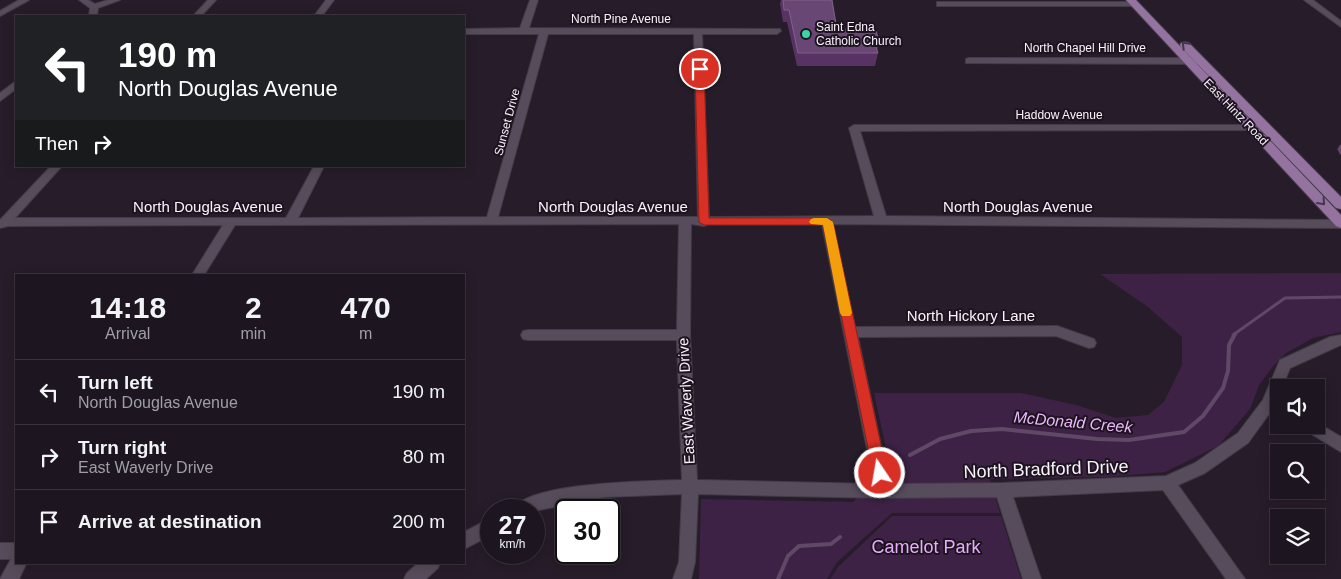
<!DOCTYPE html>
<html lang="en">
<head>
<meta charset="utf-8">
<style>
  :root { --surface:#1d1620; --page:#2a232d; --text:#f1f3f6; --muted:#a09fa5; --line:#3b353e }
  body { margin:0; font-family:Helvetica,sans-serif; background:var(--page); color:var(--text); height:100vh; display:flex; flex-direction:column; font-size:19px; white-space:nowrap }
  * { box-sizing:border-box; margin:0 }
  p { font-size:16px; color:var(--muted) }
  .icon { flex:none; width:28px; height:28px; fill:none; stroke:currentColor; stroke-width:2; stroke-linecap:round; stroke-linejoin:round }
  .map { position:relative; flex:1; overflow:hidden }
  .side { position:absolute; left:15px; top:274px; width:450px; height:290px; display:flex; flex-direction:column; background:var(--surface); border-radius:0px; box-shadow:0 2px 12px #0003,0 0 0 1px var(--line) }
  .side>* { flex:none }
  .guide { position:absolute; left:15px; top:15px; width:450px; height:152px; border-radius:0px; box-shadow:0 2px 12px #0003,0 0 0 1px var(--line); background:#202124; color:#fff; overflow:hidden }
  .controls { position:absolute; left:1270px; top:379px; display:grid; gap:10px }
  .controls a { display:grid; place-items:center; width:55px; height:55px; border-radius:0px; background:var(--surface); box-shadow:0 2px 12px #0003,0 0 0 1px var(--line); font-size:25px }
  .speed { position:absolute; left:480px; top:499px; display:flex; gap:10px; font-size:25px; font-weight:700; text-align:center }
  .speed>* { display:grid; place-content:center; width:65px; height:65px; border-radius:50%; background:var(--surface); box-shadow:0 2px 12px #0003,0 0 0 1px var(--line); line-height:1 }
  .speed small { font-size:12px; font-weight:400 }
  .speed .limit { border:2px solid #111; border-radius:8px; background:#fff; color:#111 }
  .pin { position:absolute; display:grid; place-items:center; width:42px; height:42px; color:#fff; margin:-21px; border:2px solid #fff; border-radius:50%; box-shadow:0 1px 5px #0007 }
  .me { position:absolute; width:55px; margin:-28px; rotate:348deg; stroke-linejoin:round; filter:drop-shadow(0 0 4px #0008) }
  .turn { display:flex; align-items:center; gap:18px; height:105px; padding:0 20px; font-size:22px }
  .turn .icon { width:65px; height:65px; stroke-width:2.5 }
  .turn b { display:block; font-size:35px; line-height:42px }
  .then { display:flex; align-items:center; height:48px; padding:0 20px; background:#0003; gap:10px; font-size:19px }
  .eta { display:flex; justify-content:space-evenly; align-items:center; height:85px; text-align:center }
  .eta b { font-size:30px; font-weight:800; line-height:35px }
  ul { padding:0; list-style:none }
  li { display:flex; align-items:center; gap:15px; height:65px; padding:0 20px; border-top:1px solid var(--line) }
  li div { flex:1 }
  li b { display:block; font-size:19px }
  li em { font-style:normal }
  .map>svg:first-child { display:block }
  .green { fill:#3d2246 }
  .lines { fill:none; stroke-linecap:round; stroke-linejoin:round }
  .stream-far1 { stroke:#604967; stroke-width:3 }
  .stream { stroke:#604967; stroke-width:4 }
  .minor-casing { stroke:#433b46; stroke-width:2 }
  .major-casing { stroke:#433b46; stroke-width:2 }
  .minor { fill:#574c5b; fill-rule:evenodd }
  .major { fill:#9573a1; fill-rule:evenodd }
  .wall { fill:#583264 }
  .building { fill:#694775; stroke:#80628a }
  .oneway { stroke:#47354d }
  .route { fill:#d93025; stroke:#8d1f18 }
  .slow { fill:#f59e0b }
  .poi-dot { fill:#3ad4a5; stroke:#1d1420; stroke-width:2 }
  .labels { text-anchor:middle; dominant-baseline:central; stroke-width:4; stroke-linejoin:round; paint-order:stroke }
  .far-street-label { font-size:12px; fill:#f9f2fb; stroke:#1d1420 }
  .far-poi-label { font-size:12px; fill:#f9f2fb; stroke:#1d1420; text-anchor:start }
  .street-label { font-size:15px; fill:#f9f2fb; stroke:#1d1420 }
  .water-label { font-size:16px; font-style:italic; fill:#eab8fb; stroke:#1d1420 }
  .near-street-label { font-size:18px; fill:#f9f2fb; stroke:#1d1420 }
  .near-park-label { font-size:18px; fill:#e9abfe; stroke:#1d1420 }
</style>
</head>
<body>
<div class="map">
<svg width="1341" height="579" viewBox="0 0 1341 579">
  <rect width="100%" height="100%" fill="#271d2a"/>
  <path class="green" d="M1341 273V332L1313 338 1286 353 1274 365 1259 385 1250 409 1218 446 1165 472 1106 477 990 479 1000 513H892L837 562 827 579H699L701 499 853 502 889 462 874 393H1021L1076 405 1116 418 1148 415 1164 402 1182 365V337L1148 307 1100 274Z
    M892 516H1001L1021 579H830L838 567Z"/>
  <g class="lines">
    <path class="stream-far1" d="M1341 146 1339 149 1341 153
      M1233 335 1285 298 1341 297"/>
    <path class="stream" d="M910 455 940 439 971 431 1002 429 1097 439 1129 440 1184 432 1203 416 1223 388 1228 371 1229 345 1235 334
      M778 579 788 556 799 546 831 544 840 537"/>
    <defs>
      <path id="minor" d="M19 0H29L0 16V11Z
        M79 0H88L95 4 108 0H120L98 8 97 16H89L90 8Z
        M208 0H216L201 16H193Z
        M326 0H334L322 16H314Z
        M530 0H538L529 28 780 29 781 31 777 34H702L709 217 874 216 849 128 854 125H1268L1270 127 1265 130 860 131 886 216 1341 220V228L833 224 855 327 1057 326 1094 339 1096 343 1094 347 1089 348 1056 336 858 337 889 484 1003 483 1166 476 1195 463 1238 433 1263 400 1280 360 1330 337 1341 335V345L1290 368 1282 388H1279V397L1274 407 1248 443 1205 473 1178 485 1245 579H1226L1163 490 1013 497 1041 579H1023L997 497 883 498 698 494 695 562 691 579H673L679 562 682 494 605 497 534 511 513 510C525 482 652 481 682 480L677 340H528L523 339 521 335 523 331 528 330H677L679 224 235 225 204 275H192L223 225 8 226 0 228V220L51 166H62L15 218H286L314 166H324L298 218 487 217 539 34H464V29L520 28ZM548 34H694L698 217H498ZM691 224 704 226 708 224H822L874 484 697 480 690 335Z
        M1304 0H1313L1341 21V27Z
        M937 2H1135L1139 4 1135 6H937Z
        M969 58H1198L1202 61 1198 64 966 63V59Z
        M16 81V89L0 101V93Z
        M1316 422 1341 437V452L1303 429 1301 425H1316Z
        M491 518V535L464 549V532Z
        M0 543H16V562H27L19 579H0L11 559H0Z
        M419 562H440L438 568 426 579H404L407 573Z"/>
      <path id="major" d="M1126 0H1136L1341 215V228L1336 226Z
        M1185 42 1189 43 1341 197V209L1336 208 1181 47 1180 45 1181 43Z"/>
    </defs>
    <use href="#minor" class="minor-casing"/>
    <use href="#major" class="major-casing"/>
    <use href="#minor" class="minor"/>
    <use href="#major" class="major"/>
  </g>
  <path class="wall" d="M781 0H832L837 30 879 41 877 51 878 53 875 66H797L787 22H783L780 4Z"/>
  <path class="building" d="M783 0H832L837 30 858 28 862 31H876L879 41H874L878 53H798L789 10H784Z"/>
  <defs><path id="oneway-chevron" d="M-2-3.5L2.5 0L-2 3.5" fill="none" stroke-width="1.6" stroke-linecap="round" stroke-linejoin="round" transform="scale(1.25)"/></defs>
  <g class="oneway">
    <use href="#oneway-chevron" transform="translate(1185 45) rotate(-135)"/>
    <use href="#oneway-chevron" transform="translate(1322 202) rotate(48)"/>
  </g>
  <path class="route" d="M700 67 704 69 709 218H827L833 222 887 473 885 478 880 480 875 478 873 473 823 225H704L699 222 695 69Z"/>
  <path class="slow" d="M814 218H827L833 222 852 313 850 316H842L840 313 823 225 811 224 809 222 811 219Z"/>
  <circle class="poi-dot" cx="806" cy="34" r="5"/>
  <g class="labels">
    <g class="far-street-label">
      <text x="621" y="19">North Pine Avenue</text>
      <text x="1085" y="48">North Chapel Hill Drive</text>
      <text transform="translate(1236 112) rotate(46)">East Hintz Road</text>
      <text x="1059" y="115">Haddow Avenue</text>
      <text transform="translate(507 122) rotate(-75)">Sunset Drive</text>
    </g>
    <g class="far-poi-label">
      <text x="816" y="27">Saint Edna<tspan x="816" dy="14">Catholic Church</tspan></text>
    </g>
    <g class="street-label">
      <text x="208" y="206">North Douglas Avenue</text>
      <text x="613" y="206">North Douglas Avenue</text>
      <text x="1018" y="206">North Douglas Avenue</text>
      <text x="971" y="315">North Hickory Lane</text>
      <text transform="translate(686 401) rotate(-93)">East Waverly Drive</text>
    </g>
    <g class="water-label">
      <text transform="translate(1073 422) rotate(5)">McDonald Creek</text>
    </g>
    <g class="near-street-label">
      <text transform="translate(1046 469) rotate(-2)">North Bradford Drive</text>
    </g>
    <g class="near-park-label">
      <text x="926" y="547">Camelot Park</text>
    </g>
  </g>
</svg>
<div class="controls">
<a><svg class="icon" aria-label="sound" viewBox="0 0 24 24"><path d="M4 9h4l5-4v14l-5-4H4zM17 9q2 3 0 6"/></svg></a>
<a><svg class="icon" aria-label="search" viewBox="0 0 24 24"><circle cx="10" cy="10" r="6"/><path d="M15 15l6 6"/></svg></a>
<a><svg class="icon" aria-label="layers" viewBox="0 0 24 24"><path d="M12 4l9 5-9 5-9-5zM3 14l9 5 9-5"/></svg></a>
</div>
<div class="speed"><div>27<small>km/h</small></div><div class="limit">30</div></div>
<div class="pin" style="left:700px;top:69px;background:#d93025"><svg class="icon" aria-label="arrive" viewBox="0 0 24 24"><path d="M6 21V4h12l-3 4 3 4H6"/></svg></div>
<svg class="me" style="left:880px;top:473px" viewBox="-20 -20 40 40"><circle r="17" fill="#d93025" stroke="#fff" stroke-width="3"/><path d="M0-11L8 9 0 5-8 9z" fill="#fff"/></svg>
<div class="guide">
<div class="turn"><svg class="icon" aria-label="left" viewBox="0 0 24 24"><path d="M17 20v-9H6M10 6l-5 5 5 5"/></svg><div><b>190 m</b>North Douglas Avenue</div></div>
<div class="then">Then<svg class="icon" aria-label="right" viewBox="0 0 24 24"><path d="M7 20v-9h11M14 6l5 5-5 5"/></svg></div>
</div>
<section class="side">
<div class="eta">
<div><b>14:18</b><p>Arrival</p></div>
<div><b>2</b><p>min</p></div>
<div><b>470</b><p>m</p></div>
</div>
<ul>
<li><svg class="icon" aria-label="left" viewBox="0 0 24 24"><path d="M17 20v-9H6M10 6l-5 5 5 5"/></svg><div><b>Turn left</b><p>North Douglas Avenue</p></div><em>190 m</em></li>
<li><svg class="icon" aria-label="right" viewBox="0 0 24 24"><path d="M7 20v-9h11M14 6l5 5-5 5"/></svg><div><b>Turn right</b><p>East Waverly Drive</p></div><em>80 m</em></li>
<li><svg class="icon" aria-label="arrive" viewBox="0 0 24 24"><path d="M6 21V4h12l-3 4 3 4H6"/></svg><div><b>Arrive at destination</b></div><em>200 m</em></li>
</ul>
</section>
</div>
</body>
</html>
